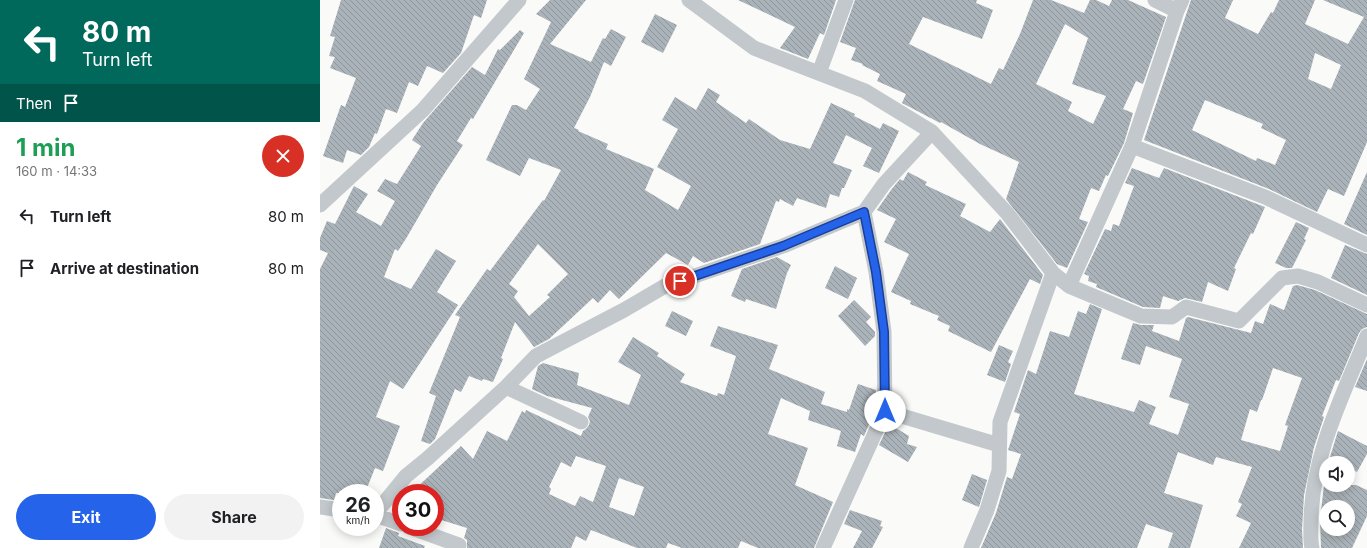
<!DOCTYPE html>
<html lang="en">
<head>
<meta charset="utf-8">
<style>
  :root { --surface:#fff; --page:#f2f2f2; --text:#202124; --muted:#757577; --accent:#2563eb }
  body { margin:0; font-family:Inter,sans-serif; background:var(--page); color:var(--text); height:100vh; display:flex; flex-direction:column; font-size:15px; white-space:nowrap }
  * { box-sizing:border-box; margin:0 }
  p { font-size:13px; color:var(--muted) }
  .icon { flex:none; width:22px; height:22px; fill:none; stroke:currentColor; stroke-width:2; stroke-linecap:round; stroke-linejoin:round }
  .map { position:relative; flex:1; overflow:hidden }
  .details { display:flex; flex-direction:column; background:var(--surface); width:320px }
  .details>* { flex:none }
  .hud { background:#00695c; color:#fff; overflow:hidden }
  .buttons { position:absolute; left:999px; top:456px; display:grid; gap:8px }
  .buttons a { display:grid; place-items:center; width:36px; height:36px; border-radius:50%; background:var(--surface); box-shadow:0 2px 10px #0003; font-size:20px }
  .speed { position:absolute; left:12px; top:484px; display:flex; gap:8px; font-size:20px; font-weight:700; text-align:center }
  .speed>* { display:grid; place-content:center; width:52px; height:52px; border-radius:50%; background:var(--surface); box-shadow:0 2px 10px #0003; line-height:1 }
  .speed small { font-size:10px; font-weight:400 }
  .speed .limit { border:6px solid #d22; background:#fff; color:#111 }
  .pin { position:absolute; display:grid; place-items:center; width:34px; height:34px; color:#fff; margin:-17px; border:2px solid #fff; border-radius:50%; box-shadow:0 1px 4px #0007 }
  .me { position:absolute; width:44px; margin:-22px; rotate:0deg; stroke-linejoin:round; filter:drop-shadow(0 0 3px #0008) }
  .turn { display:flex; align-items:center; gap:14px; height:84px; padding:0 16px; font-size:18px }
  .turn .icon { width:52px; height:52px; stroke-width:2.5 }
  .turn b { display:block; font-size:28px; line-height:34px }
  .then { display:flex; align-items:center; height:38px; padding:0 16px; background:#0003; gap:8px; font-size:15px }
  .round { display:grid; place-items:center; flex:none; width:42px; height:42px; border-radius:21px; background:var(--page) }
  .overview { display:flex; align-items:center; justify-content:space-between; height:68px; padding:0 16px }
  h1 { font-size:24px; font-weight:700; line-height:30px; color:#1e9e55 }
  .cta { display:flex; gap:8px; margin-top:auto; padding:8px 16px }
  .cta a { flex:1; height:46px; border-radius:24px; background:var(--accent); color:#fff; font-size:16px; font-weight:700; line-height:46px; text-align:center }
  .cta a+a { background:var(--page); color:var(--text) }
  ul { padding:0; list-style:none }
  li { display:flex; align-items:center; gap:12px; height:52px; padding:0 16px }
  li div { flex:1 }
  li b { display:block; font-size:15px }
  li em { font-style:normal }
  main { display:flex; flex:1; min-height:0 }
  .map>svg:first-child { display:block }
  .building { fill:url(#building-back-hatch); fill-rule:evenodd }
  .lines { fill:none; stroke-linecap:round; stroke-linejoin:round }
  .minor { stroke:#c3c8cc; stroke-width:15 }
  .route-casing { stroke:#184099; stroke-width:10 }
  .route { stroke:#2563eb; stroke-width:7 }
</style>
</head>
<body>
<main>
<section class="details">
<div class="hud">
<div class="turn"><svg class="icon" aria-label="left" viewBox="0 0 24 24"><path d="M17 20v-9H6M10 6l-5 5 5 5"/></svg><div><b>80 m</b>Turn left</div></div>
<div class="then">Then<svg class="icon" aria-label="arrive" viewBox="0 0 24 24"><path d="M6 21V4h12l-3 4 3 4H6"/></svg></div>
</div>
<div class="overview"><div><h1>1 min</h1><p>160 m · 14:33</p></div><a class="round" style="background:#d93025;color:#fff"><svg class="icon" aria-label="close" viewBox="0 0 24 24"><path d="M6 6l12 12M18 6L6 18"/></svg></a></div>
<ul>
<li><svg class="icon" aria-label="left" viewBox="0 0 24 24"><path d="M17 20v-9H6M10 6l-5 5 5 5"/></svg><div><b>Turn left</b></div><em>80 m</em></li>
<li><svg class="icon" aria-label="arrive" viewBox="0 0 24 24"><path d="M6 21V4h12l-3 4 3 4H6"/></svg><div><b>Arrive at destination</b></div><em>80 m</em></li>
</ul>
<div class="cta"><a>Exit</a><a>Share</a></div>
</section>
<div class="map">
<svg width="1047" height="548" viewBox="0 0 1047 548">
  <defs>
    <pattern id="building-back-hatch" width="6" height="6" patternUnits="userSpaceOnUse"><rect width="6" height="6" fill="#aab3b9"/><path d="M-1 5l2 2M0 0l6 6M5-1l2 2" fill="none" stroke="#8e969c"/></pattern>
  </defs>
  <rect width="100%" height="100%" fill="#fafaf8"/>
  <path class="building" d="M21 0H167L161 18 154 15 141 53 123 73 107 66 98 86 89 82 77 113 66 109 57 134 55 133 49 147 41 155 27 150 23 163 3 156 21 105 25 107 36 78 10 68 15 57 9 56 15 37 10 36Z
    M230 0H266L230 44 271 62 283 38 285 39 291 29 306 37 291 66 284 62 270 97 254 128 259 130 258 131 288 144 286 149 334 169 325 190 358 210 371 186 337 167 358 129 342 120 355 97 376 110 388 88 400 95 396 102 426 123 429 119 460 140 490 149 511 103 535 114 534 116 560 129 563 123 579 131 559 173 543 166 552 148 526 135 513 163 532 170 524 188H522L519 197 510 194 506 208 477 198 473 206 460 199 459 202 456 201 440 244 384 263 373 256 368 265 346 253 299 299 290 290 278 303 273 298 229 339 214 347 195 322 181 358 183 359 173 382 163 379 162 381 149 376 141 392 135 389 115 439 110 444 101 441 116 396 109 393 140 317 135 315 167 269 170 271 223 200 224 201 241 170 209 158 200 176 166 160 192 105H197L206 110 220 89 204 79 231 22 216 14ZM218 244 248 274 227 295 230 297 209 316 194 297 198 291 189 284Z
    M418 0H516L504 35 500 33 488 59 460 48 475 27Z
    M535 0H657L656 3 673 10 662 39 603 17 589 44 671 84 679 68 683 70 700 34 713 0H731L764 13 770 0H776L789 6 792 0H808L846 17 823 84 816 81 803 109 813 113 804 143 788 176 786 175 779 191 771 188 759 219 768 222 747 268 737 264 686 199 699 162 660 144 621 122 620 123 582 103 586 94 557 81 560 74 542 65 543 64 531 60 536 48 520 42ZM745 24 768 38 752 84 786 96 773 124 748 111 752 102 716 84Z
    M871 0H913L905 18 938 34 951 12 953 13 959 0H995L985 24 1028 44 1044 17 1003 0H1047V142L1024 196 1008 189 997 212 949 189 824 140ZM995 53 1021 65 1011 89 988 79ZM885 100 943 124 941 128 966 140 955 165 937 158 936 161 872 130Z
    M335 14 357 25 343 53 321 42Z
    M200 30 204 33 153 119 151 118 137 141 143 145 117 185 87 237 78 251 75 249 64 277 91 289 116 249 136 261 117 292 138 305 83 389 70 381 56 417 80 426 63 471 55 468 45 493H16L14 500 0 498V269L8 253 0 250V238L7 221 15 224 34 186 48 194 36 212 61 226 75 201 57 191 65 179 77 184 101 146 92 140 103 123 152 67 165 75 178 49 180 50Z
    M812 168 839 178 844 168 945 207 933 234 931 233 914 268 916 269 908 291 888 282 882 302 865 298 858 301 843 296 840 308 823 307 776 287 777 284 768 281 769 276 764 274 785 229 791 231 793 224 799 226 814 186 805 183Z
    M588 172 607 182 605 185 646 204 640 216 670 232 680 219 723 275 720 284 710 279 671 352 628 331 630 326 617 320 619 316 590 304 591 301 571 292 589 254 564 242 576 219 557 210 571 190 580 179 583 181Z
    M1047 172V235L1024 224Z
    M976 222 989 228 984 239 986 240 972 268H966L955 263Z
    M1025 245 1047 254V295L1011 278Z
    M457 257 471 265 467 273 456 309 426 299 425 302 411 296 422 269Z
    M515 266 537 278 528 299 505 288Z
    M977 285 995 290 1047 314V327L1042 329 1039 333 1019 381 1016 380 1002 416 1004 417 994 447 984 495 982 530 983 548H919L931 523 916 516 922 504 918 502 932 467 896 457 893 465 858 452 844 493 883 505 870 548H848L853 533 826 524 817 548H661L676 513 687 477 692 479 701 454 688 450 700 414 694 412 708 370 716 374 730 331 749 337 758 311 766 314 770 304 782 309 754 394 814 412 819 400 836 407 829 424 858 435 869 404 849 397 862 359 826 346 820 365 801 359 813 323 821 325H834L832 331 859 341 866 318 868 317 931 333 935 321 943 324 950 304 964 310 973 286ZM953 368 982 378 965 425 968 426 960 451 921 440 930 409 937 412 941 400H942Z
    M534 300 551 317 546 322 555 332V336L545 346 518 316Z
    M352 311 373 321 366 336 345 326Z
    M398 326 458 345 449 369 505 392 501 404 527 412V409L529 410 538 384 556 390V408L544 436 541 434 535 452 517 446 521 431 488 420 490 411 461 398 448 434 488 448 475 485 513 502 494 548H438L421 541 418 548H362L348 543 346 548H317L271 530 266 541 256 536 251 548H147V540L144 538 147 528 115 518V493H91L141 446 153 459 167 431 187 441 202 411 205 413 206 410 261 436 263 431 266 429 269 425 270 421 268 417 272 408 227 396 212 389 218 366 223 363 259 373 257 385 309 405 321 375 298 362 313 337 339 353 337 356 365 374 360 382 397 396 398 393 404 395 416 356 390 346ZM256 456 286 466 273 502 260 496 255 506 229 494 231 489 229 487 241 462 251 467ZM299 478 324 487 314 516 289 507Z
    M679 345 693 351 688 362 691 364 685 382 667 375Z
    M1047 359V391L1035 387Z
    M569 424 589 436 587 444 597 447 588 462 559 445Z
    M1018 431 1047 446V454L1037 472 1028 467V463H1021L1010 457Z
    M652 474 667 480 659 507 642 500Z
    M1004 485H1036L1047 490V516L1032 548H1001L1000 520ZM1006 507H1028V529H1006Z
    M530 510 562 521 560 526 563 527 552 548H533L542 531 524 524Z
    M66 528 79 533 78 536 105 546 104 548H59Z"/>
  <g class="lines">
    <path class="minor" d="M369 0 434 48 545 91 612 132
      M835 0 857 11
      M499 73 526 0
      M812 146 945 197 1047 245
      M0 205 103 110 199 0
      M544 212 564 184 612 132 687 213 733 273
      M749 286 821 316 852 317 866 307 919 321 962 278 978 276 998 282 1047 305
      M186 387 261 422
      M0 507 21 510
      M55 514 86 476 108 458 186 387 216 356 304 310 345 286 463 246 544 212 556 272 564 332 565 411
      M55 515 81 524
      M89 527 139 545
      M503 548 565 411 679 445
      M651 548 667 510 679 471 680 422 733 273 749 286 812 146 857 11 862 0
      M992 548C990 539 991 529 991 520 992 456 1023 395 1047 336"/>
  </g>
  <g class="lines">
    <defs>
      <path id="route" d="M360 281 463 246 544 212 556 272 564 332 565 411"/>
    </defs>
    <use href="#route" class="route-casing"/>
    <use href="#route" class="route"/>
  </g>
</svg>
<div class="buttons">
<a><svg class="icon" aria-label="sound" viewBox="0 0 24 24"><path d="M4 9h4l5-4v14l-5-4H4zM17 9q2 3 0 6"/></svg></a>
<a><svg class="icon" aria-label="search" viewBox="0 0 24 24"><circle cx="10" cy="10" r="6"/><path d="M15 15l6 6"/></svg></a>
</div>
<div class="speed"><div>26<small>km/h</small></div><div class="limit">30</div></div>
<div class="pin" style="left:360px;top:281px;background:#d93025"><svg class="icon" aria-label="arrive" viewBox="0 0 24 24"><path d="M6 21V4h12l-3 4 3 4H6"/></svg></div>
<svg class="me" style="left:565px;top:411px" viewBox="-20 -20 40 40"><circle r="19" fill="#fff"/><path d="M0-13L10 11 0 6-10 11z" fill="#2563eb"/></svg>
</div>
</main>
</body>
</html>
